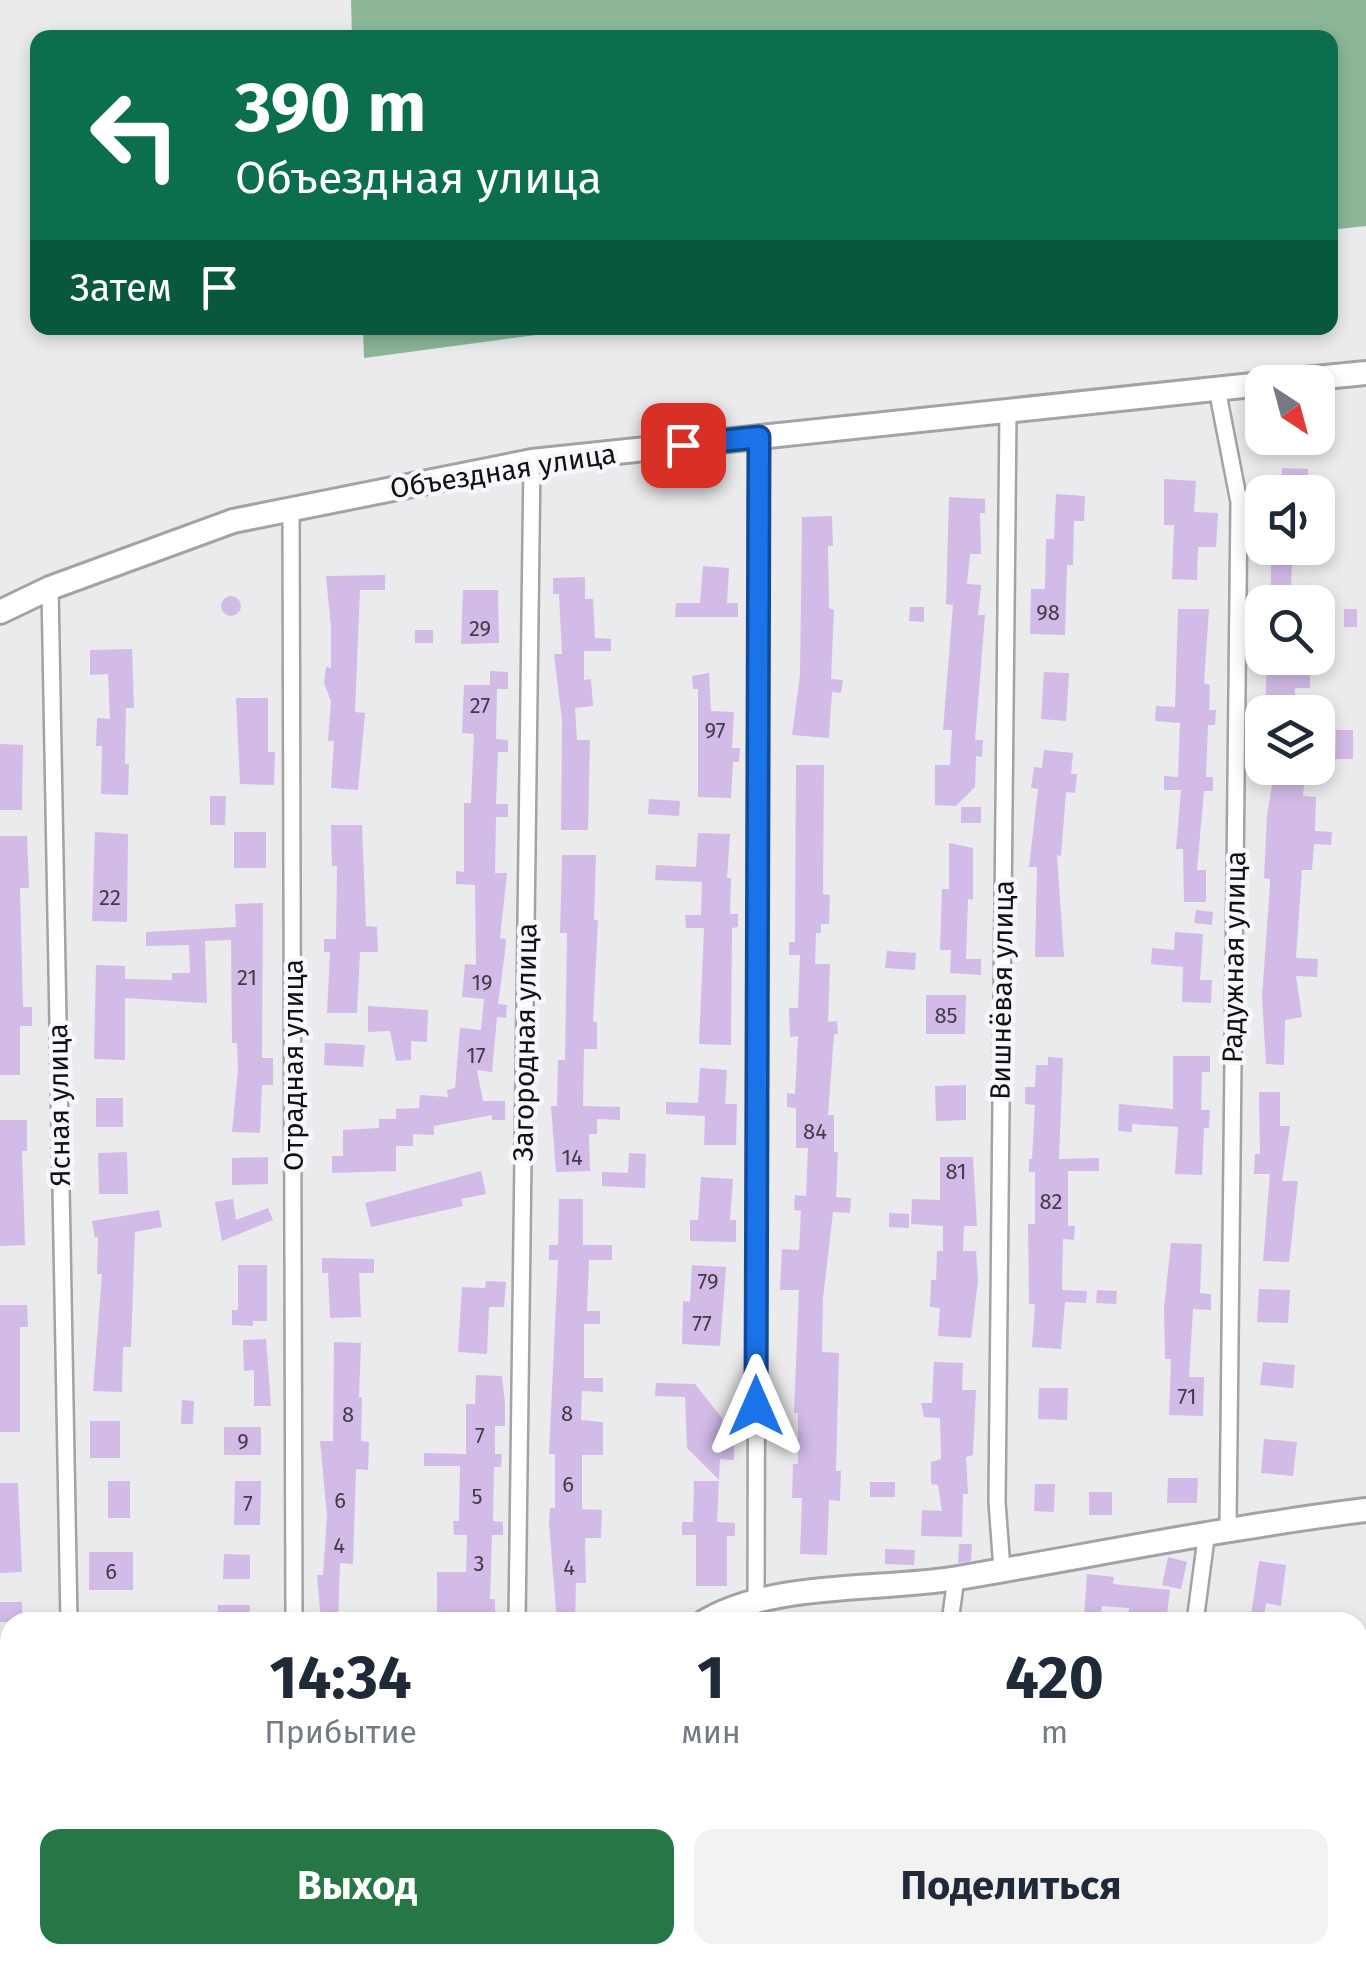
<!DOCTYPE html>
<html lang="ru">
<head>
<meta charset="utf-8">
<style>
  :root { --surface:#fff; --page:#f2f2f3; --text:#1f2937; --muted:#747a83; --accent:#277646 }
  body { margin:0; font-family:"Fira Sans",sans-serif; background:var(--page); color:var(--text); height:100vh; display:flex; flex-direction:column; font-size:38px; white-space:nowrap }
  * { box-sizing:border-box; margin:0 }
  p { font-size:32px; color:var(--muted) }
  .icon { flex:none; width:55px; height:55px; fill:none; stroke:currentColor; stroke-width:2; stroke-linecap:round; stroke-linejoin:round }
  .map { position:relative; flex:1; overflow:hidden }
  .sheet { position:absolute; left:0px; top:1612px; width:1368px; height:352px; display:flex; flex-direction:column; background:var(--surface); border-radius:30px 30px 0 0; box-shadow:0 5px 15px #0003 }
  .sheet>* { flex:none }
  .guide { position:absolute; left:30px; top:30px; width:1308px; height:305px; border-radius:20px; box-shadow:0 5px 15px #0003; background:#0b6e4f; color:#fff; overflow:hidden }
  .needle { width:65px; rotate:144deg }
  .fabs { position:absolute; left:1245px; top:365px; display:grid; gap:20px }
  .fabs a { display:grid; place-items:center; width:90px; height:90px; border-radius:20px; background:var(--surface); box-shadow:0 5px 15px #0003; font-size:50px }
  .pin { position:absolute; display:grid; place-items:center; width:85px; height:85px; color:#fff; margin:-42px; border-radius:20px; box-shadow:0 5px 15px #0006 }
  .me { position:absolute; width:110px; margin:-55px; rotate:0deg; stroke-linejoin:round; filter:drop-shadow(0 0 8px #0008) }
  .turn { display:flex; align-items:center; gap:35px; height:210px; padding:0 40px; font-size:45px }
  .turn .icon { width:130px; height:130px; stroke-width:2.5 }
  .turn b { display:block; font-size:70px; line-height:85px }
  .then { display:flex; align-items:center; height:95px; padding:0 40px; background:#0003; gap:20px; font-size:38px }
  .eta { display:flex; justify-content:space-evenly; align-items:center; height:170px; text-align:center }
  .eta b { font-size:60px; font-weight:700; line-height:70px }
  .button { display:flex; gap:20px; margin-top:auto; padding:20px 40px }
  .button a { flex:1; height:115px; border-radius:20px; background:var(--accent); color:#fff; font-size:40px; font-weight:700; line-height:115px; text-align:center }
  .button a+a { background:var(--page); color:var(--text) }
  .map>svg:first-child { display:block }
  .forest { fill:#8bb697 }
  .building { fill:#d2bbe7 }
  .lines { fill:none; stroke-linecap:round; stroke-linejoin:round }
  .street-casing { stroke:#a3a2a5; stroke-width:20 }
  .secondary-casing { stroke:#a3a2a5; stroke-width:28 }
  .street { stroke:#fff; stroke-width:15 }
  .secondary { stroke:#fff; stroke-width:22 }
  .route-casing { stroke:#114b97; stroke-width:25 }
  .route { stroke:#1a73e8; stroke-width:18 }
  .labels { text-anchor:middle; dominant-baseline:central; stroke-width:9; stroke-linejoin:round; paint-order:stroke }
  .number-label { font-size:22px; fill:#413c47 }
  .street-label { font-size:28px; fill:#111112; stroke:#f9f7fb }
</style>
</head>
<body>
<div class="map">
<svg width="1366" height="1963" viewBox="0 0 1366 1963">
  <rect width="100%" height="100%" fill="#ebeaed"/>
  <path class="forest" d="M351 0H1366V226L1330 230V38H352Z
    M363 328H588L364 358Z"/>
  <path class="building" d="M1282 468 1308 469V492L1282 491Z
    M1164 479 1196 481 1194 512 1218 513 1216 547H1198L1197 580 1172 579 1174 525H1164Z
    M1056 494 1085 496 1084 521H1074L1073 565H1067L1065 635 1030 634 1031 589H1045L1046 539H1054Z
    M949 497 985 499V513H980L981 554H970L967 584 981 585 978 615H985L975 740H983L982 757 976 756 975 787 956 806 935 805V765H950L952 730H943L953 605 946 604Z
    M832 516 833 546H828L829 608 834 610 831 679 843 680 841 693 832 692 829 738 792 735 800 675 802 517Z
    M1259 548H1308V560H1292L1291 586H1308V602H1276V585H1271V559H1259Z
    M703 566 729 568 727 603H738V617H675L676 603H700Z
    M385 575V590H360L355 712 365 713 358 790 331 788 334 741H328L331 701 324 683 326 667 331 668V627L326 576Z
    M585 577V599H593L595 638 611 639V651H584V680L591 679 593 706 575 708 577 740H590L588 830H561L562 720 554 654H562L559 594H553V578Z
    M463 590H498L499 643 461 644Z
    M221 606a10 10 0 1 1 20 0a10 10 0 1 1-20 0Z
    M910 607H924V622L909 621Z
    M1178 609H1209L1204 683 1210 685 1209 710H1216L1215 725H1208L1206 777H1213V791H1204L1197 870H1206V902H1184L1183 849H1176L1181 790H1164V776L1178 777 1180 723 1155 721 1156 706 1175 707Z
    M1344 609H1357V627H1344Z
    M415 630H433V643H415Z
    M132 649 134 708H126L125 764H129L128 795 101 794 102 746H96L97 718 110 719 108 674 90 675V650Z
    M1267 658H1310V688H1295L1294 712H1265Z
    M490 671 508 672V689H497L496 739 508 740V752H498L496 804H508V817H496L495 873H507L500 938 506 939 505 952 498 1004 507 1005 506 1018 497 1017 492 1072 477 1070 483 1101H505V1120H492V1115L434 1126V1135L413 1134V1146H396V1171L332 1173V1156H343V1130L379 1128V1119H396V1109L419 1108 420 1095 448 1097 447 1090 455 1088 460 1028 481 1030 484 999 462 997 465 964 476 965 475 885 456 884V871L464 872V803H471L474 734 462 733 464 685H490Z
    M1044 672 1069 673 1066 721 1041 719Z
    M709 673 711 711 734 712 732 748H740L739 762H733L731 798 698 797V689H693L692 676Z
    M236 698H268V752H275L274 785 240 784Z
    M1336 730H1353V759H1335Z
    M0 744 23 745 22 810H0Z
    M1044 750 1073 753 1071 774H1077L1075 793 1066 792 1061 856 1057 855 1064 957H1035L1037 867H1029L1038 789 1031 788 1034 767 1042 768Z
    M796 765H824L823 894 830 895 829 924H821V933H816L815 964H830L828 1022 837 1021 838 1034H834L828 1115H834V1152H838L836 1197 851 1198 850 1213 833 1212 823 1298 822 1352 839 1353 836 1471H841L840 1501 829 1500 827 1555 800 1554 802 1498H792L793 1464H798V1413H794L799 1290H780L782 1249 799 1250 801 1211 794 1210 795 1195 806 1196 808 1148H796V1108L787 1107V1093L795 1094 798 1036 790 1037 789 1008H798L800 955H789V942H795Z
    M1274 773 1305 776 1303 796 1316 797 1315 831 1332 832 1331 845 1314 844 1312 870H1302L1296 958 1318 959 1317 977 1296 976 1302 1017 1285 1020 1284 1065 1266 1064 1262 997 1270 885V879L1264 878 1267 816Z
    M210 796H226L225 825H210Z
    M649 799 680 801 679 816 648 814Z
    M961 807H981V823H961Z
    M331 825H362L366 926 377 927 378 952H360L357 1013H327L330 952H324V939H336L337 866H332Z
    M95 832 128 834 127 922 92 921Z
    M234 832H266V868H234Z
    M698 833 730 834 727 878H731L730 914H738V927L732 928 731 1045 699 1044 704 928H686L685 915H701L702 882 655 880 656 865 696 867Z
    M0 836H27L29 888H20L23 1007H32V1026H20V1075H0Z
    M949 843 973 848V900L968 899 966 959H981V975L950 973 951 950H940L942 889H949Z
    M562 855H596L594 920H598L593 1022H597V1049H584L583 1106 620 1107V1120L597 1119V1134H589L590 1171 556 1172 551 1106H557L558 1060H565L567 933H560Z
    M263 903 262 1058H273V1085H262L260 1133 232 1132 238 1069 237 1043H232L231 940 205 941 207 1003 125 998V1060L94 1059 96 965 125 966V979L172 980V973H190L189 945 146 946V932L236 927 235 904Z
    M1196 910 1213 912 1212 925 1194 923Z
    M1175 932 1203 934 1200 980H1212L1211 1003 1182 1002 1183 967 1151 964 1152 948 1174 950Z
    M887 951 916 953 915 970 885 968Z
    M926 995H966L965 1034H926Z
    M368 1006 428 1010 427 1042 411 1041V1060L396 1061 390 1031 368 1032Z
    M325 1043 365 1045 363 1067 324 1065Z
    M1173 1056H1210V1072H1202L1201 1110H1210L1209 1128H1204L1202 1175 1175 1174 1178 1127 1132 1124V1132L1118 1131 1119 1104 1173 1109Z
    M1048 1057 1063 1058 1059 1159 1099 1158V1171H1068V1226H1075L1074 1240 1063 1239 1062 1290 1087 1291 1086 1303 1065 1302 1061 1349 1032 1347 1035 1304H1029L1028 1224H1035V1172H1029V1159H1032L1035 1105 1025 1104V1087H1035L1036 1065H1048Z
    M700 1068 727 1070 725 1104H737L736 1145H704L705 1116 666 1114V1102L698 1103Z
    M966 1085V1120L936 1121 935 1086Z
    M1259 1092H1280V1126H1290L1282 1181H1298L1289 1262 1263 1261 1270 1174H1254L1255 1154H1260Z
    M96 1098H123V1127H96Z
    M0 1120H27V1151H22L25 1245 0 1246Z
    M127 1152 128 1194H99L98 1153Z
    M629 1153 646 1154 645 1188 602 1186V1172L628 1173Z
    M268 1157V1184L232 1185V1158Z
    M940 1157H973L977 1226H964L963 1251H976L978 1281 971 1338 938 1336 940 1308 930 1307 931 1280H936L937 1251H943V1226L911 1224 912 1199 940 1200Z
    M481 1171 486 1194 461 1199 463 1206 371 1227 365 1203Z
    M701 1177 733 1179 730 1220H736V1242L690 1241V1220H698Z
    M233 1199 236 1220 268 1208 273 1220 222 1241 215 1202Z
    M559 1199H583V1245H612V1260H589L587 1311H600V1324H584V1378H603V1392L582 1391 581 1420 603 1422V1455H582V1509L602 1510 601 1538H585L586 1583H576L575 1622H557L549 1523 550 1508H555V1454H549L558 1260H549V1245H558Z
    M159 1210 162 1227 135 1232 131 1347H123L122 1392 93 1391 102 1274H97L98 1237 95 1238 92 1221Z
    M889 1213 909 1214V1228L889 1227Z
    M1171 1243 1202 1244 1200 1293 1211 1294V1310L1193 1309 1189 1377H1204L1203 1416 1169 1415 1171 1359H1165L1164 1308Z
    M322 1258 374 1259V1273H359L361 1317 330 1318 328 1273H322Z
    M238 1265H267V1321H253V1326L232 1325V1310H238Z
    M692 1265 726 1267 720 1346 682 1344 683 1301 690 1302Z
    M486 1281 506 1282 504 1307H489L487 1354 458 1352 462 1287 485 1288Z
    M1259 1289 1290 1290 1288 1323 1257 1322Z
    M1097 1290 1117 1291 1116 1304 1096 1303Z
    M0 1305H27L28 1327H20V1432H0Z
    M266 1339 271 1406H254V1370L244 1371 243 1340Z
    M334 1342 361 1343 359 1397H362L361 1441 369 1442 368 1470 356 1469 353 1564 340 1563 338 1622H321L317 1575H323L327 1516 320 1441H333Z
    M934 1362 963 1363 962 1390H976L973 1455 966 1457 968 1494H963L962 1537 921 1536 922 1510 942 1511 938 1485 931 1484V1462L941 1459 940 1418 924 1417 921 1403H932Z
    M1263 1362 1295 1365 1293 1388 1260 1385Z
    M476 1375 502 1376 505 1404V1426H495V1454H502L501 1467H494L493 1521 503 1522V1535H492L490 1599H495V1622H437V1572H466L467 1535H454L453 1521H459L460 1466H424V1453L466 1454V1404H475Z
    M656 1383 695 1384 722 1418 721 1443 734 1444V1460L720 1459 719 1480 687 1448 685 1397 655 1396Z
    M1039 1388H1068L1067 1420 1038 1419Z
    M182 1400 194 1401 193 1424H181Z
    M90 1421H120V1458H90Z
    M224 1427H261V1455H224Z
    M1264 1439 1297 1442 1293 1476 1261 1473Z
    M1168 1478H1198L1197 1503H1167Z
    M108 1481H130V1518H108Z
    M235 1481H261L260 1525H234Z
    M694 1481H719L717 1522 735 1523V1536H727V1586H696V1535H682V1522H693Z
    M870 1482H895V1497H870Z
    M0 1483H18L22 1572 0 1573Z
    M1035 1484H1055L1054 1512 1034 1511Z
    M1089 1492H1112V1515H1089Z
    M959 1544H972L971 1561 958 1563Z
    M885 1549 915 1550 914 1565 885 1564Z
    M89 1552H133V1590H89Z
    M224 1554 250 1555V1579H223Z
    M1168 1557 1187 1562 1181 1589 1162 1585Z
    M1259 1561 1286 1565 1281 1606 1266 1603 1263 1622H1250Z
    M1087 1574 1114 1577 1113 1584 1170 1590 1166 1622 1128 1620 1129 1608 1102 1606 1100 1618 1084 1617Z
    M0 1602H22V1622H0Z
    M218 1605H250L249 1622H218Z"/>
  <g class="lines">
    <defs>
      <path id="street" d="M1217 389 1239 502 1228 1527
        M291 507 294 1622
        M50 588 69 1622
        M1002 1569 997 1502 1008 411
        M756 1600 759 437
        M517 1622 532 461
        M950 1622 956 1578
        M1195 1622 1207 1531
        M0 1821 10 1818
        M0 1892 10 1866
        M138 1963 139 1955
        M632 1963 633 1955
        M908 1963 909 1955
        M1150 1963 1151 1955"/>
      <path id="secondary" d="M1275 382 1366 373
        M0 612 50 588 233 521 532 461 1262 384
        M704 1622C772 1581 879 1591 958 1578 1094 1555 1229 1527 1366 1510
        M369 1963 370 1955"/>
    </defs>
    <use href="#street" class="street-casing"/>
    <use href="#secondary" class="secondary-casing"/>
    <use href="#street" class="street"/>
    <use href="#secondary" class="secondary"/>
  </g>
  <g class="lines">
    <defs>
      <path id="route" d="M683 445 759 437 756 1406"/>
    </defs>
    <use href="#route" class="route-casing"/>
    <use href="#route" class="route"/>
  </g>
  <g class="labels">
    <g class="number-label">
      <text x="1048" y="612">98</text>
      <text x="480" y="628">29</text>
      <text x="480" y="705">27</text>
      <text x="715" y="730">97</text>
      <text x="110" y="897">22</text>
      <text x="247" y="977">21</text>
      <text x="482" y="982">19</text>
      <text x="946" y="1015">85</text>
      <text x="476" y="1055">17</text>
      <text x="815" y="1131">84</text>
      <text x="572" y="1157">14</text>
      <text x="956" y="1171">81</text>
      <text x="1051" y="1201">82</text>
      <text x="708" y="1281">79</text>
      <text x="702" y="1323">77</text>
      <text x="1187" y="1396">71</text>
      <text x="567" y="1413">8</text>
      <text x="348" y="1414">8</text>
      <text x="480" y="1435">7</text>
      <text x="243" y="1441">9</text>
      <text x="568" y="1484">6</text>
      <text x="477" y="1496">5</text>
      <text x="340" y="1500">6</text>
      <text x="248" y="1503">7</text>
      <text x="339" y="1545">4</text>
      <text x="479" y="1563">3</text>
      <text x="569" y="1567">4</text>
      <text x="111" y="1571">6</text>
    </g>
    <g class="street-label">
      <text transform="translate(503 471) rotate(-9)">Объездная улица</text>
      <text transform="translate(1234 957) rotate(-89)">Радужная улица</text>
      <text transform="translate(1002 990) rotate(-89)">Вишнёвая улица</text>
      <text transform="translate(525 1042) rotate(-89)">Загородная улица</text>
      <text transform="translate(293 1065) rotate(-90)">Отрадная улица</text>
      <text transform="translate(59 1105) rotate(-91)">Ясная улица</text>
    </g>
  </g>
</svg>
<div class="fabs">
<a><svg class="needle" viewBox="-14 -14 28 28"><path d="M0-13l5 13h-10z" fill="#e53935"/><path d="M0 13l5-13h-10z" fill="#747a83"/></svg></a>
<a><svg class="icon" aria-label="sound" viewBox="0 0 24 24"><path d="M4 9h4l5-4v14l-5-4H4zM17 9q2 3 0 6"/></svg></a>
<a><svg class="icon" aria-label="search" viewBox="0 0 24 24"><circle cx="10" cy="10" r="6"/><path d="M15 15l6 6"/></svg></a>
<a><svg class="icon" aria-label="layers" viewBox="0 0 24 24"><path d="M12 4l9 5-9 5-9-5zM3 14l9 5 9-5"/></svg></a>
</div>
<div class="pin" style="left:683px;top:445px;background:#d93025"><svg class="icon" aria-label="arrive" viewBox="0 0 24 24"><path d="M6 21V4h12l-3 4 3 4H6"/></svg></div>
<svg class="me" style="left:756px;top:1406px" viewBox="-20 -20 40 40"><path d="M0-17L14 15 0 8-14 15z" fill="#1a73e8" stroke="#fff" stroke-width="4"/></svg>
<div class="guide">
<div class="turn"><svg class="icon" aria-label="left" viewBox="0 0 24 24"><path d="M17 20v-9H6M10 6l-5 5 5 5"/></svg><div><b>390 m</b>Объездная улица</div></div>
<div class="then">Затем<svg class="icon" aria-label="arrive" viewBox="0 0 24 24"><path d="M6 21V4h12l-3 4 3 4H6"/></svg></div>
</div>
<section class="sheet">
<div class="eta">
<div><b>14:34</b><p>Прибытие</p></div>
<div><b>1</b><p>мин</p></div>
<div><b>420</b><p>m</p></div>
</div>
<div class="button"><a>Выход</a><a>Поделиться</a></div>
</section>
</div>
</body>
</html>
